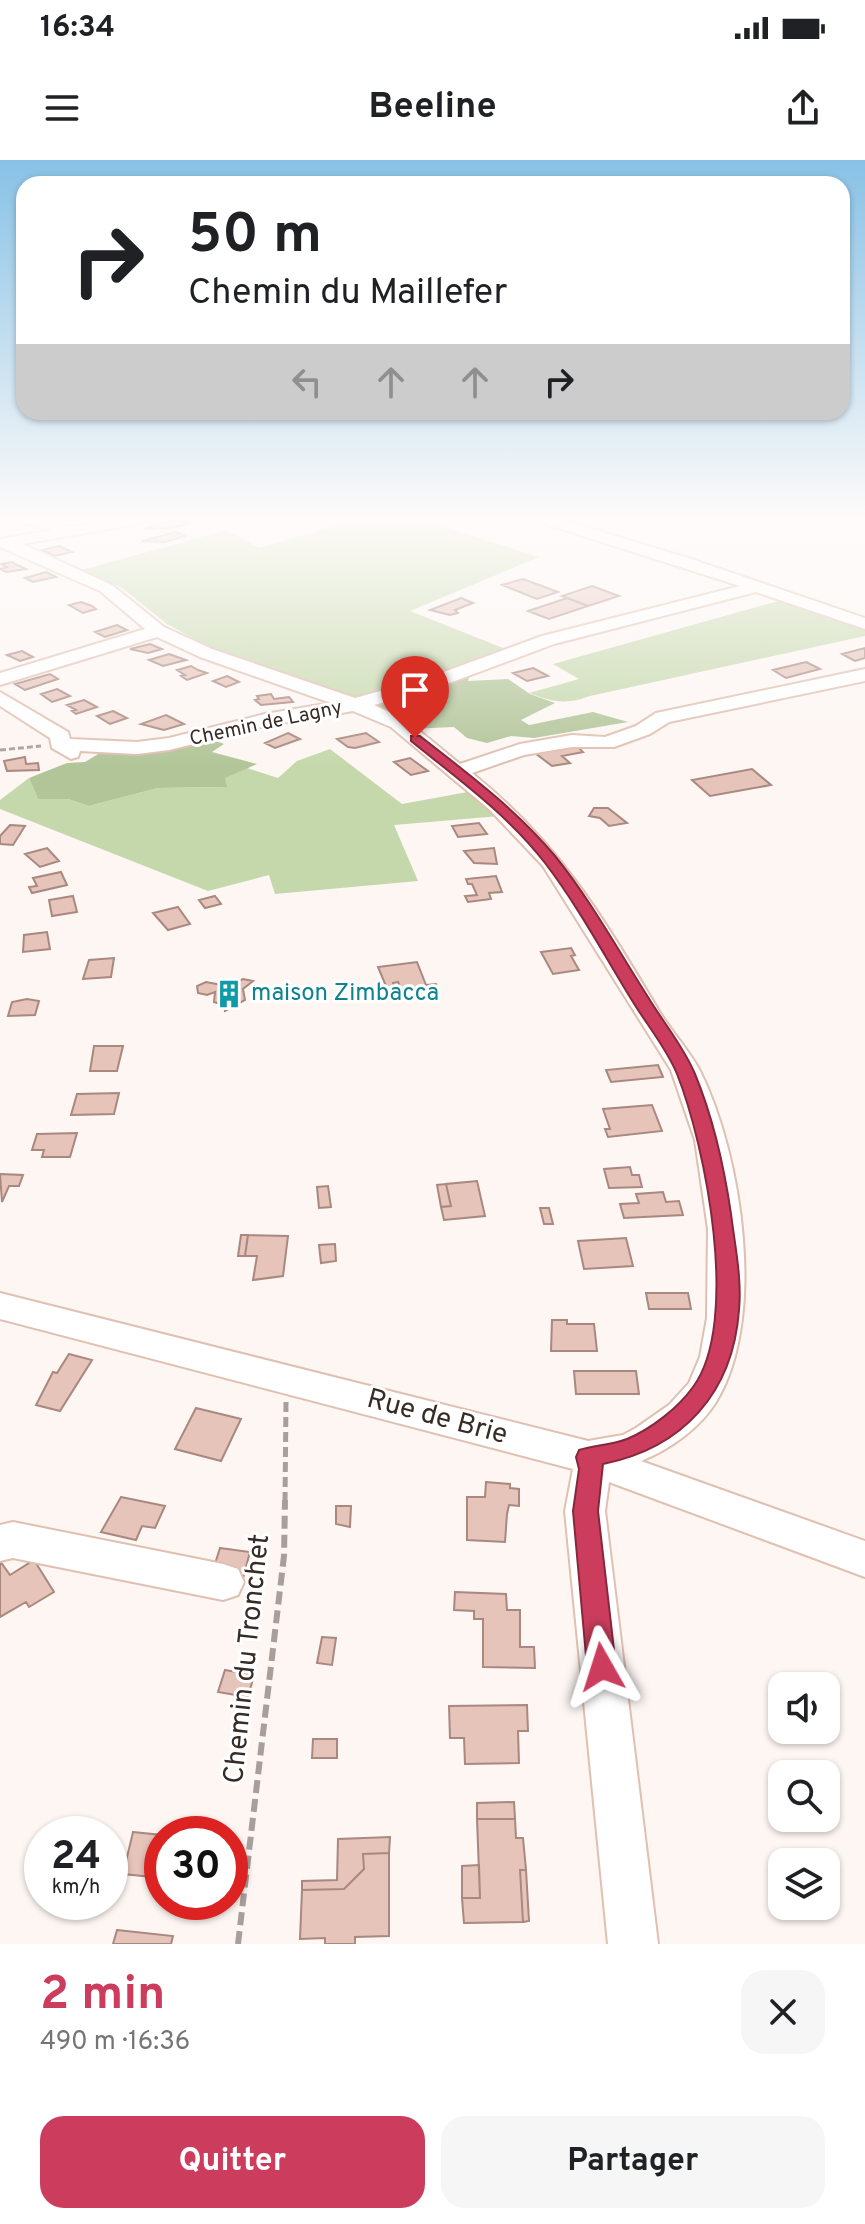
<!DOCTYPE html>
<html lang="fr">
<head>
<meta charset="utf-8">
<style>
  :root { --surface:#fff; --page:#f6f6f6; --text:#202124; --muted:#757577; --accent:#cc3d5d }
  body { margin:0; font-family:Overpass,sans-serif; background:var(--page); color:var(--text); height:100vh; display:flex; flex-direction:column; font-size:30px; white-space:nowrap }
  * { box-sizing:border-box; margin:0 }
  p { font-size:26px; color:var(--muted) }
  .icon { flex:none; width:44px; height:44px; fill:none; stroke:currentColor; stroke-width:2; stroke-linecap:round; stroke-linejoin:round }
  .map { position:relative; height:1784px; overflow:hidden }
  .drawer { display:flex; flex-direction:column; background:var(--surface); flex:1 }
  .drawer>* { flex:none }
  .guide { position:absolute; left:16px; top:16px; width:834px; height:244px; border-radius:24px; box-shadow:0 2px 6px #0004; background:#fff; color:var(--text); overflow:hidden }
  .controls { position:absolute; left:768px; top:1512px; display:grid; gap:16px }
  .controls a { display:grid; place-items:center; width:72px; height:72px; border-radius:16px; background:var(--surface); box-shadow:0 2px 6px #0004; font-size:40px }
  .speed { position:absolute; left:24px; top:1656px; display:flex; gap:16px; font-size:40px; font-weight:700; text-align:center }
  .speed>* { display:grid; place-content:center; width:104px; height:104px; border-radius:50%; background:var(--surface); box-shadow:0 2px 6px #0004; line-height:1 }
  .speed small { font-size:20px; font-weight:400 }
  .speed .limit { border:12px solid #d22; background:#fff; color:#111 }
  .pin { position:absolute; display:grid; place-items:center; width:68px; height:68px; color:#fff; margin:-82px -34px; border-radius:50% 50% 50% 0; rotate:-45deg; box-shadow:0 0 8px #0007 }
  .pin .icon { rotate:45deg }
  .me { position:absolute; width:88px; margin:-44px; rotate:354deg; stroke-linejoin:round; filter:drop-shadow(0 0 6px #0008) }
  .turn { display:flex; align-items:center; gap:28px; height:168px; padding:0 40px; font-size:36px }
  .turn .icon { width:104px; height:104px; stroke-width:2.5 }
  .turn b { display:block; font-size:56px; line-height:68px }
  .lanes { display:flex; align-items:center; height:76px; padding:0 40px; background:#0003; justify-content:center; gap:40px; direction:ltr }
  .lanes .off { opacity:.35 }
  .round { display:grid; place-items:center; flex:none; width:84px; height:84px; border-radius:24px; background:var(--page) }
  .headline { display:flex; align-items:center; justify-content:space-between; height:136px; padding:0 40px }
  h1 { font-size:48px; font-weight:700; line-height:60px; color:var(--accent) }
  .primary-button { display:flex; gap:16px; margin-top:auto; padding:16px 40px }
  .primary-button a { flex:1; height:92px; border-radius:24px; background:var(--accent); color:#fff; font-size:32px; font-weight:700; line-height:92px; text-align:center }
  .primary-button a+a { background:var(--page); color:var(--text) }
  .status { display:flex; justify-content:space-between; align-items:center; height:56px; padding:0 40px; background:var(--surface); direction:ltr }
  .status svg { height:22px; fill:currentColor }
  header { display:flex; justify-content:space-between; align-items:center; height:104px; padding:0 40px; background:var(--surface); font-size:36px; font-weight:700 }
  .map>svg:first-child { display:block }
  .green { fill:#c5d8ac }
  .forest { fill:#b2c599 }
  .building { fill:#e6c4ba; stroke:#a8887f; stroke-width:2 }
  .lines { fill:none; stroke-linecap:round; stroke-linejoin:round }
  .minor-casing { stroke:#dfc0b1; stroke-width:4 }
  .path-far2 { stroke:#a89f9b; stroke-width:3; stroke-dasharray:6 3; stroke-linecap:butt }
  .path-far1 { stroke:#a89f9b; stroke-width:5; stroke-dasharray:10 5; stroke-linecap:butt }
  .path { stroke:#a89f9b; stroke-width:6; stroke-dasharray:13 6; stroke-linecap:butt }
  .minor { fill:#fff; fill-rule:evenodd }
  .route { fill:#cc3d5d; stroke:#85283c; stroke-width:2 }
  .labels { text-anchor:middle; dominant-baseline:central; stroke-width:6; stroke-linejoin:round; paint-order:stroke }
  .far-street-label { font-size:20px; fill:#372b25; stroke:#fff }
  .culture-label { font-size:24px; fill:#0d838f; stroke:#fff; text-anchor:start }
  .near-street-label { font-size:28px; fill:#372b25; stroke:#fff }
</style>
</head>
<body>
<div class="status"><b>16:34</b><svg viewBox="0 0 49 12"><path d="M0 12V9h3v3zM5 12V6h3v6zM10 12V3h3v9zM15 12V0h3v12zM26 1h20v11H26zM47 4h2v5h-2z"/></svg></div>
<header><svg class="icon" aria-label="menu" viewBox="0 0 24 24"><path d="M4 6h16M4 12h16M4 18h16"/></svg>Beeline<svg class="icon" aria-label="share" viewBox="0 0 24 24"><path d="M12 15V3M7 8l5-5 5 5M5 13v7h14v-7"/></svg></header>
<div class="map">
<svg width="865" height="1784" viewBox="0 0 865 1784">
  <rect width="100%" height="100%" fill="#fdf6f3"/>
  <path class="green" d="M368 357H412L539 397 410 451 508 490 380 532 359 537 346 535 240 499 198 481 167 464 122 428 82 410 227 370 259 388Z
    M782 440 865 467V476L590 536C565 545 553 542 529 533L579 519 553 504Z
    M330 589 402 644 473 631 500 656 394 665 418 721 275 734 269 715 208 731 0 649V640L29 618 38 639H68L89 646 158 628 226 627 224 618 247 608 278 618 297 601Z"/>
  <path class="forest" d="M483 506 490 509 469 517 468 521 508 519 530 534 555 543 521 560 529 565 593 552 628 562 534 578 511 576 487 583 467 578 454 567 410 569 368 546Z
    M212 579 224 584 212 592 257 604 225 618 227 627 158 628 89 646 68 639H38L29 618 67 603 85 602 103 591 165 592Z"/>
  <path class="building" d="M172 360 192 363 170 368 144 369Z
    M176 372 185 376 165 382 142 381Z
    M59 386 72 392 55 396 42 390Z
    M12 402 15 404 26 409 6 412 0 409 7 407 1 404Z
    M46 412 56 417 33 422 25 418Z
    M523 419 558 432 537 439 502 425Z
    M592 426 619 436 588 446 562 436Z
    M461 438 473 443 455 450 458 453 450 455 430 450Z
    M567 438 588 446 549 459 528 451Z
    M81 442 92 446 96 449 83 453 69 445Z
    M117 465 127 470 105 477 95 472Z
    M150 484 162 489 148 493 130 489Z
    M865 488V498L855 501 842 494Z
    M22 491 33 497 20 501 7 495Z
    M169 494 186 500 163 506 149 500Z
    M806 502 820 509 786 518 773 510Z
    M191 506 198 510 207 513 187 520 181 516 185 515 177 510Z
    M533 508 548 516 527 521 513 513Z
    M50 514 58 519 25 530 15 524Z
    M227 516 239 522 226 527 213 521Z
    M57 529 70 536 52 542 41 534Z
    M271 534 274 539 289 537 293 542 261 545 255 540 259 539 257 536Z
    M84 540 97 547 76 554 72 551 76 550 67 545Z
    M113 551 127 558 110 564 97 556Z
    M166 555 184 564 164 570 141 564Z
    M288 573 300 579 275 588 265 583Z
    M366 573 379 582 355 588 348 587 337 579Z
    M576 585 583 592 562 596 570 603 552 606 535 593Z
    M25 597 26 604 38 603 39 610 7 611 4 601Z
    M410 598 428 611 411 615 394 602Z
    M752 609 771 625 710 636 692 620Z
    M594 648H608L627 663 609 666 600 658 589 656Z
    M479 663 487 674 458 677 452 666Z
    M10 665 25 666 13 685 0 684V676Z
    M47 688 59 701 40 707 25 694Z
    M494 688 497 704 474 703 464 691Z
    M61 712 67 725 32 733 29 727 37 726 33 718Z
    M496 716 502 732 489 733 491 739 468 742 465 736 477 735 472 724H468L466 719Z
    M73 736 77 752 52 756 49 740Z
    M215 736 221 744 205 748 199 740Z
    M178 747 190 764 168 770 153 753Z
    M47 772 50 789 23 792 24 775Z
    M571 788 575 795 571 796 579 810 553 814 541 792Z
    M114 798 111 817 83 819 89 800Z
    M417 802 426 825 436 824 438 830 429 831 426 826 401 829 398 822 393 823 396 830 388 831 378 807Z
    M243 819 253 821 243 829 245 840 225 851 224 845 214 842 215 832 207 835 198 833 197 826 206 822 227 826Z
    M27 839 39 841 35 855 8 856 12 842Z
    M94 886H123L117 911H90Z
    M658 905 663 917 611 922 606 910Z
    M119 933 114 954 71 955 77 934Z
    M652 945 662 971 608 977 605 969H610L603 949Z
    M77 973 70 997H42L44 990H32L37 974Z
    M630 1007 632 1015H639L642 1027 609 1028 604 1009Z
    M0 1014 23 1015 19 1026H9L2 1042Z
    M477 1021 485 1056 444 1060 441 1047 451 1046 446 1024Z
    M446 1024 451 1046 441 1047 437 1025Z
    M328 1026 331 1047 319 1048 317 1027Z
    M663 1032 666 1042 679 1041 683 1055 624 1058 620 1044 639 1043 636 1034Z
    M540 1048H549L553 1064H544Z
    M241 1075H248L245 1096H238Z
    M248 1075 288 1076 283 1116 253 1120 257 1096H245Z
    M626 1078 633 1106 584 1109 578 1081Z
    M335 1084 336 1101 321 1103 319 1085Z
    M646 1133H688L691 1149H649Z
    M552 1160H567V1164H594L597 1191H551Z
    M69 1194 92 1200 60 1251 36 1245 53 1212 57 1213Z
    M574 1211H636L639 1234H576Z
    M196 1248 241 1259 221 1301 175 1289Z
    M486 1322 510 1324V1328L519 1329V1346L509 1345 507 1354 505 1382 467 1380V1337H485Z
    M121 1337 165 1346 155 1368 142 1366 136 1380 101 1372Z
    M336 1346H351L350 1367 336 1364Z
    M220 1388 250 1392 243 1418 212 1413Z
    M34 1400 54 1432 29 1447 26 1442 0 1457V1401L10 1415Z
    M455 1432 506 1434 507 1450H520V1487H534L535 1508 483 1507V1459H474V1451L454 1450Z
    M322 1477 336 1478 332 1505 317 1503Z
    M225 1510 254 1515 248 1537 218 1532Z
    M527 1545 528 1571H518L519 1603 465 1604 464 1578H450L449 1546Z
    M313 1579H337V1598H312Z
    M514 1642 515 1659H477V1643Z
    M477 1659H515L516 1678H523L526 1710H520L523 1762 464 1763 462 1738H480Z
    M133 1672 162 1675V1718L123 1714Z
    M390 1677 389 1693 363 1694 364 1709 344 1729 302 1730V1721L337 1720 338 1679Z
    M389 1693V1776L355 1777V1784H325V1778L300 1779 302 1730 344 1729 364 1709 363 1694Z
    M479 1705 480 1738H462V1706Z
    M520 1710H526L529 1761 523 1762Z
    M117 1770 173 1776 171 1784H113Z"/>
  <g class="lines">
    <defs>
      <path id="minor" d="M11 357H36L71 367 130 357H162L155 361 22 384 112 425 164 467 212 489 355 538 430 517 542 476 740 426 533 360 531 357H553L691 399 865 458V469L756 432 554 484 444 525 374 545 405 559 460 604 520 584 572 575 605 577 636 566 656 553 865 509V521L669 562 650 574 614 587H572L524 595 472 613C560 684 602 756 659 851 671 871 689 890 700 911 742 995 767 1159 716 1242 700 1268 669 1290 641 1301L865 1381V1417L609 1322 605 1351 658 1784H608L565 1351 573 1309 0 1159V1133L588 1281 623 1275 636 1268 669 1245 689 1223 700 1197 707 1158 708 1069 695 980 671 910 543 706 490 650 391 567 353 551 265 566 169 590 137 594 80 591 78 597 71 599 52 588 50 578 0 546V532L68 572 70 579 137 582 169 578 265 554 331 543 200 497 157 477 0 525V513L145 469 100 431 0 387V379L53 370 13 360Z
        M13 1362 223 1404 238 1409 244 1422 238 1435 223 1440 13 1398 0 1401V1365Z"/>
    </defs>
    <use href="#minor" class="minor-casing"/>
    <path class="path-far2" d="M0 590 41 586"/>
    <path class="path-far1" d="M285 1342 286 1241"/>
    <path class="path" d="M238 1784 284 1396 285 1340"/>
    <use href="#minor" class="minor"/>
  </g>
  <linearGradient id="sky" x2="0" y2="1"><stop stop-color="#87c1e5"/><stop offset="0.59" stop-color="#fefbfa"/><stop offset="1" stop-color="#fefbfa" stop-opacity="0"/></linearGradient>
  <rect width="865" height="607" fill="url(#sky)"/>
  <path class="route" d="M411 576H420C467 613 516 649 555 696 590 739 618 790 648 837 663 862 684 887 695 914 714 960 724 1006 731 1054 735 1086 742 1119 739 1150 733 1233 683 1288 603 1304L598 1351 616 1507 612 1517 602 1520 592 1517 587 1507 573 1351 579 1309 576 1297 579 1290C594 1285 612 1285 627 1279 651 1269 678 1248 693 1227 741 1162 705 984 677 914 667 889 647 865 633 842 604 795 578 746 545 703 508 655 458 619 411 581Z"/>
  <defs>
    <symbol id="building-bare" viewBox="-9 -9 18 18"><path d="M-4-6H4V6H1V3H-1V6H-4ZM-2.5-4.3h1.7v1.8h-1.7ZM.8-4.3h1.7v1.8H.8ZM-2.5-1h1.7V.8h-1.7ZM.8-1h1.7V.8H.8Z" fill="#0f9aa8" stroke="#fff" stroke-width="2.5" paint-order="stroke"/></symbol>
  </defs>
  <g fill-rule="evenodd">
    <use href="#building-bare" x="209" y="814" width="40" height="40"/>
  </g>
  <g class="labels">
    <g class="far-street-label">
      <text transform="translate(266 564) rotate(-12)">Chemin de Lagny</text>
    </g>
    <g class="culture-label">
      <text x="251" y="834">maison Zimbacca</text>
    </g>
    <g class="near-street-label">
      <text transform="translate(437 1258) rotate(15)">Rue de Brie</text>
      <text transform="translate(248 1499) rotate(-84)">Chemin du Tronchet</text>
    </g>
  </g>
</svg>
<div class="controls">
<a><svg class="icon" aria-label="sound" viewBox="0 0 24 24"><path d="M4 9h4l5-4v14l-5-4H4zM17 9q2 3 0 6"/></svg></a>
<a><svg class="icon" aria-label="search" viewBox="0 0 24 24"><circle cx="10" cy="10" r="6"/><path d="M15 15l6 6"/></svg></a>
<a><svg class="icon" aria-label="layers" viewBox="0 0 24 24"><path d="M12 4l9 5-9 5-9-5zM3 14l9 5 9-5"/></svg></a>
</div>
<div class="speed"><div>24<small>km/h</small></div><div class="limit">30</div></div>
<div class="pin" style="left:415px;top:578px;background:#d93025"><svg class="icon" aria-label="arrive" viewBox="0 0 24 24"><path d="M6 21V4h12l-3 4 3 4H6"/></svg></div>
<svg class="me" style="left:602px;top:1507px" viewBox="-20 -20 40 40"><path d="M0-17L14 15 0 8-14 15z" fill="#cc3d5d" stroke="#fff" stroke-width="4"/></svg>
<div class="guide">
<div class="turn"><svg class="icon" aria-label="right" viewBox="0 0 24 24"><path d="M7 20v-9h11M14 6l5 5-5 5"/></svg><div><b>50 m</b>Chemin du Maillefer</div></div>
<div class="lanes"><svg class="icon off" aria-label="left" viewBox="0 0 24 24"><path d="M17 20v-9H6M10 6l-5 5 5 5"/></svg><svg class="icon off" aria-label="ahead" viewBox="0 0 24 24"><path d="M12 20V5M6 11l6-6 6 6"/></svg><svg class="icon off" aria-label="ahead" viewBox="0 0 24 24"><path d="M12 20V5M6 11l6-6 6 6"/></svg><svg class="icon" aria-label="right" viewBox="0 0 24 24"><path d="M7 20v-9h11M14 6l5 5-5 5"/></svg></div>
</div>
</div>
<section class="drawer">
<div class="headline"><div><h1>2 min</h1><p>490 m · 16:36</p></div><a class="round"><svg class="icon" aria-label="close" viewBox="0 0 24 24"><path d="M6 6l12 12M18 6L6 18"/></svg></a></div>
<div class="primary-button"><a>Quitter</a><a>Partager</a></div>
</section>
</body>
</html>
